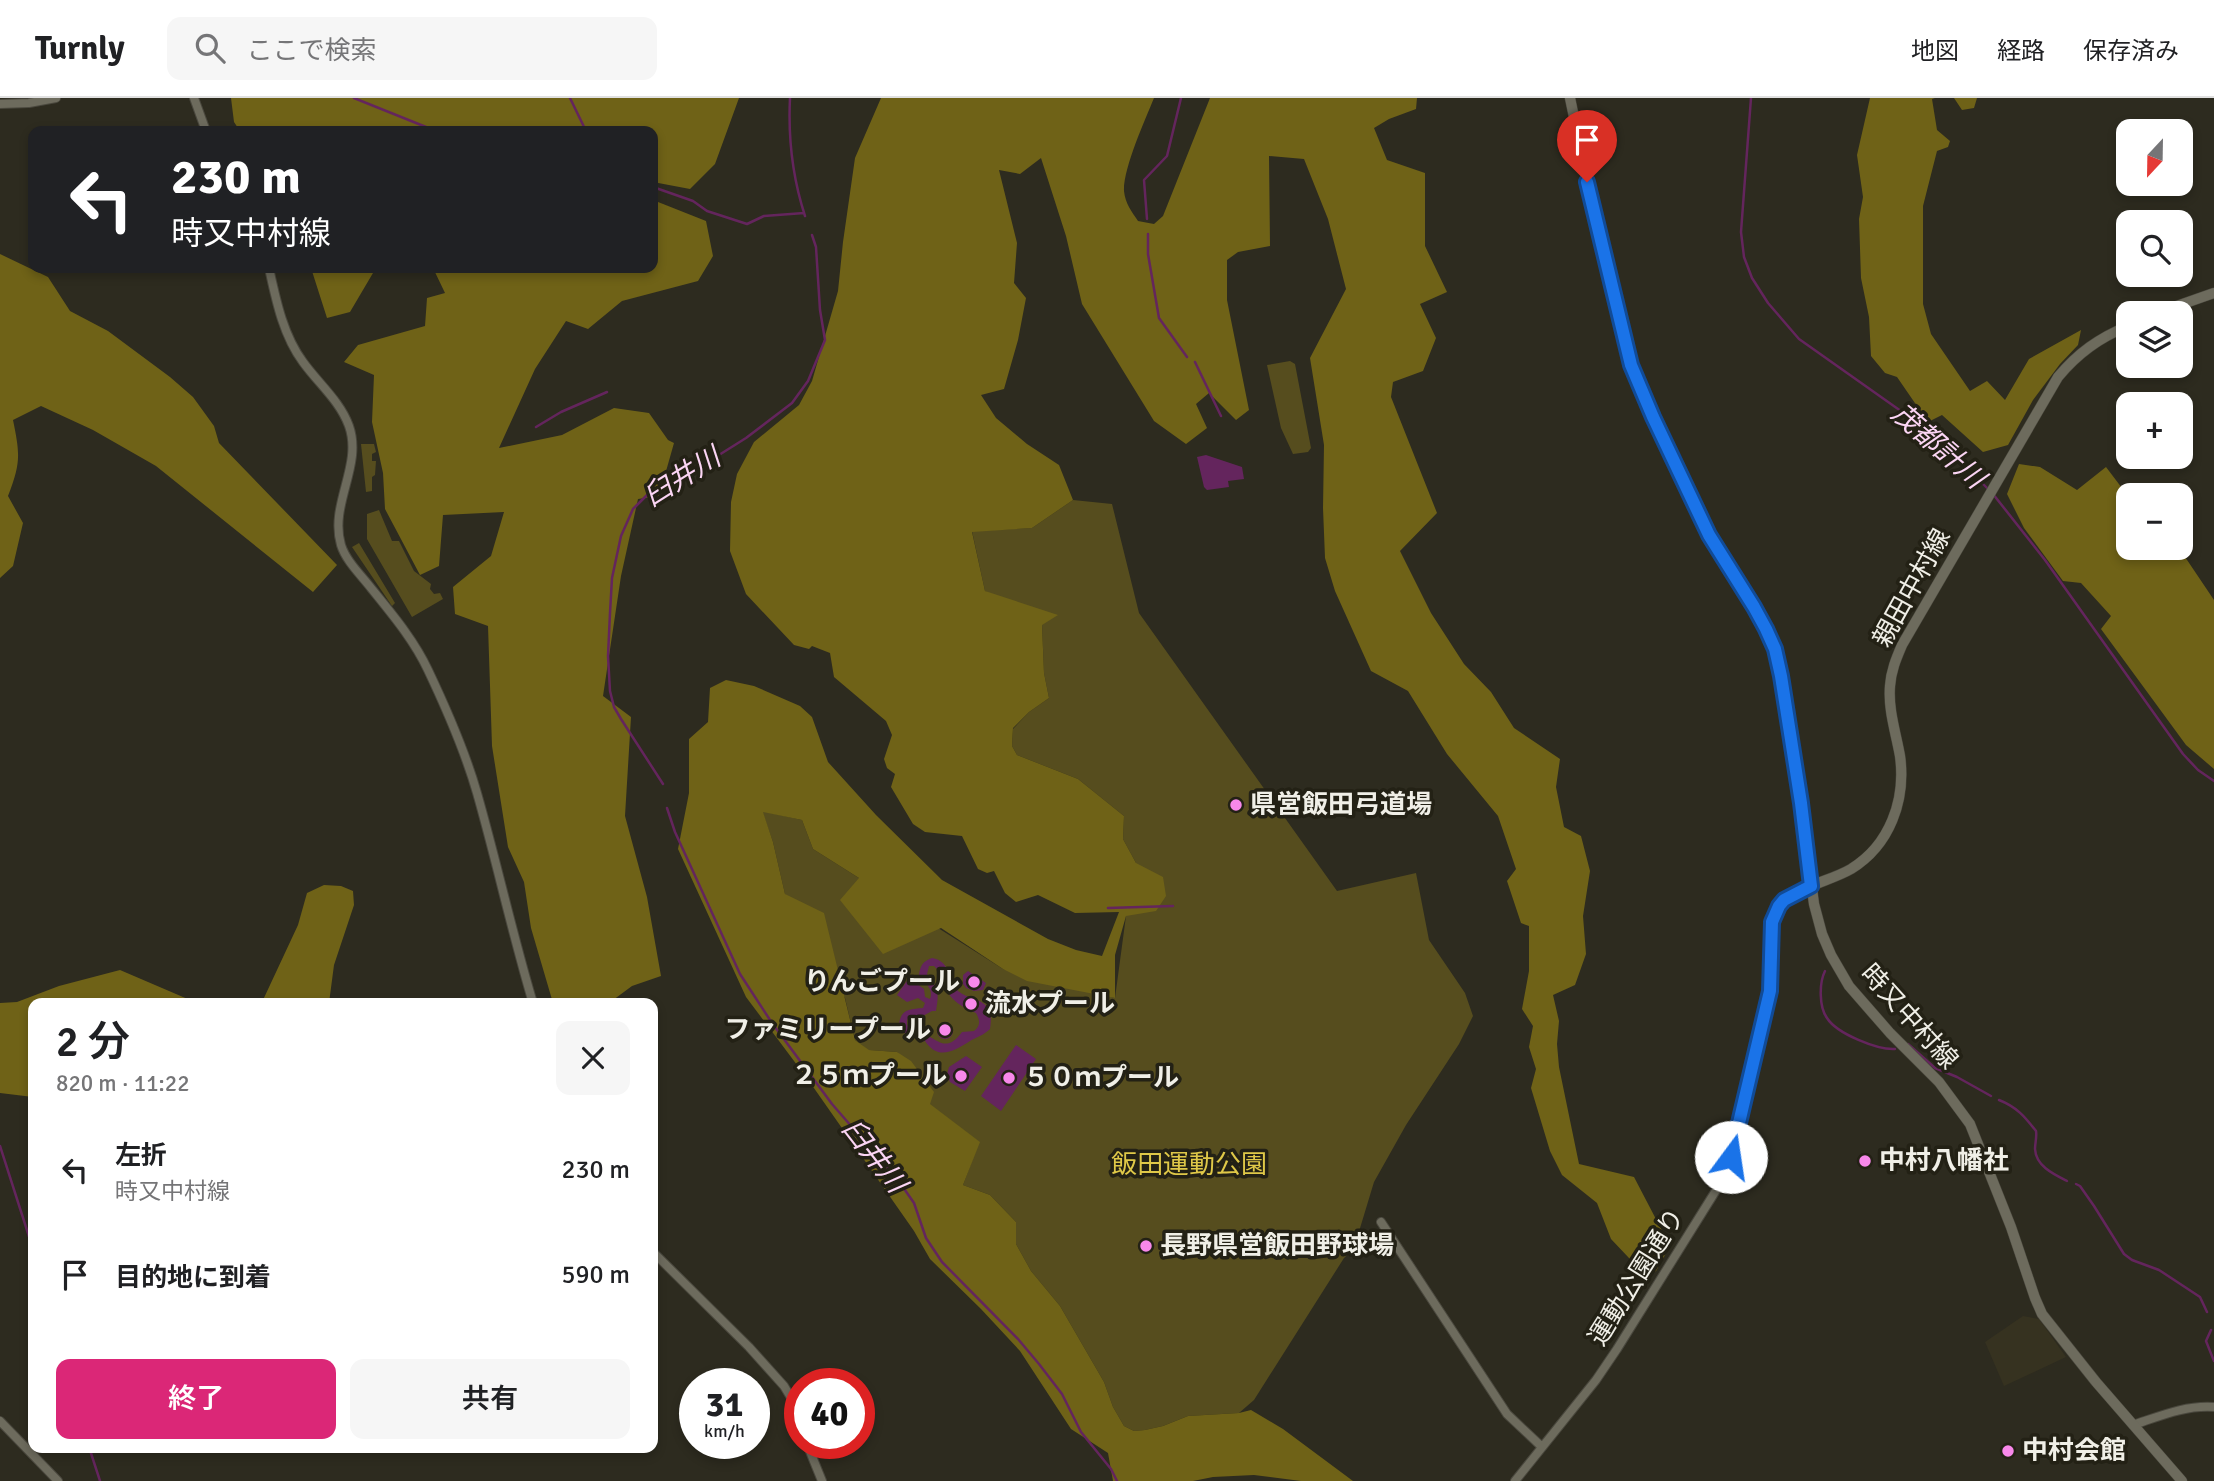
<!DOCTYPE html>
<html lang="ja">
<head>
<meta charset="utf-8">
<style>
  :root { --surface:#fff; --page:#f6f6f6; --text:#202124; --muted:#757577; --line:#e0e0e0; --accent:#db2777 }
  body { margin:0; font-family:Signika,"Noto Sans JP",sans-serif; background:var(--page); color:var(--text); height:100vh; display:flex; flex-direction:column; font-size:26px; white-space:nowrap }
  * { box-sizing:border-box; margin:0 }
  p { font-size:23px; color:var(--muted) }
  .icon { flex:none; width:38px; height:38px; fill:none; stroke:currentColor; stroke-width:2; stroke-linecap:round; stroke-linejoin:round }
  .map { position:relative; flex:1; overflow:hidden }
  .sheet { position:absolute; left:28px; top:900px; width:630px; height:455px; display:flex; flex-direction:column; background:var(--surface); border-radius:14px; box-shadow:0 4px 10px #0003 }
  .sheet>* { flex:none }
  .guide { position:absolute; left:28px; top:28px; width:630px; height:147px; border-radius:14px; box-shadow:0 4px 10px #0003; background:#202124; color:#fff; overflow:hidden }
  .needle { width:46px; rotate:202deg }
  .controls { position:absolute; left:2116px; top:21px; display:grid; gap:14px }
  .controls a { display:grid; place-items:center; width:77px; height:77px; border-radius:14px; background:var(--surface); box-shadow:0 4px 10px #0003; font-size:35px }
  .speed { position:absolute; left:679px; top:1270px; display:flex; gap:14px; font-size:35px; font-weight:700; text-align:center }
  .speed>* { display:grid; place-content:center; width:91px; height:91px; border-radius:50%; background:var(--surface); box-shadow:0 4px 10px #0003; line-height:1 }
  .speed small { font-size:18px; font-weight:400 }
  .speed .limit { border:10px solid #d22; background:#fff; color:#111 }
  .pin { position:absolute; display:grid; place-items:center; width:60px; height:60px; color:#fff; margin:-72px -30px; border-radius:50% 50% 50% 0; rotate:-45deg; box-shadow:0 0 7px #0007 }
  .pin .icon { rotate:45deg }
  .me { position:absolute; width:77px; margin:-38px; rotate:14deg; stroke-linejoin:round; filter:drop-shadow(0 0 5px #0008) }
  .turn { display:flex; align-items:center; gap:24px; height:147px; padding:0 28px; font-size:32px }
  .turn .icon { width:91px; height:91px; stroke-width:2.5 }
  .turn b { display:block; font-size:49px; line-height:60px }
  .round { display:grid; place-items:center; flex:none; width:74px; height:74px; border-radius:14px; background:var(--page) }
  .headline { display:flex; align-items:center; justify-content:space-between; height:119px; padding:0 28px }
  h1 { font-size:42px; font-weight:600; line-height:52px }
  .primary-button { display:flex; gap:14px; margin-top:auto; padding:14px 28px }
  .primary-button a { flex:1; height:80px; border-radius:14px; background:var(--accent); color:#fff; font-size:28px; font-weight:600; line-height:80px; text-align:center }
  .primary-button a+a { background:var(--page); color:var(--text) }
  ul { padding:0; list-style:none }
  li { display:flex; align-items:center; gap:21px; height:105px; padding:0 28px }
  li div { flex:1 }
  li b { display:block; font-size:26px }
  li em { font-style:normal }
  header { display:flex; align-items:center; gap:42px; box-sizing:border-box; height:98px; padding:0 35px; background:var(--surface); border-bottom:2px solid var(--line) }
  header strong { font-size:33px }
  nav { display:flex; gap:38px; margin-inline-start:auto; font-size:24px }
  .search { width:490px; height:63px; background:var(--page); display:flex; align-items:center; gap:18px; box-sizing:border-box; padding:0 24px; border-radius:14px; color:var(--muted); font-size:26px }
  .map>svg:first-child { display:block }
  .built { fill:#363220 }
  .green { fill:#564d1e }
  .forest { fill:#6f6217 }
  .water { fill:#64255d; fill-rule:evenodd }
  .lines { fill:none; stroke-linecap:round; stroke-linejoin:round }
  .stream { stroke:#64255d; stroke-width:2.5 }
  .tertiary-casing { stroke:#4a483e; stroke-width:10 }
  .secondary-casing { stroke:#4a483e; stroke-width:11 }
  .tertiary { stroke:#6d6b5d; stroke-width:8 }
  .secondary { stroke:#6d6b5d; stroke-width:10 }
  .route-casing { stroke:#114b97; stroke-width:18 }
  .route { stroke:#1a73e8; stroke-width:12 }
  .poi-dot { fill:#f888ea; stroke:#232115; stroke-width:2.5 }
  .labels { text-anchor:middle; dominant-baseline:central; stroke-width:7; stroke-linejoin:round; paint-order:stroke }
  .street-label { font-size:26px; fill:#f0efe7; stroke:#232115 }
  .poi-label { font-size:26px; font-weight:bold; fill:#f0efe7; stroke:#232115; text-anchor:start }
  .park-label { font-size:26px; fill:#dfc848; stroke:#232115 }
  .water-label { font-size:28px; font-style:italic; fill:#fbd5f4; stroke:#232115 }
</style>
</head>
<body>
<header>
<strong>Turnly</strong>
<div class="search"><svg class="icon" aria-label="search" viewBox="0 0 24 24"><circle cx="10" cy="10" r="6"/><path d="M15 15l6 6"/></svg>ここで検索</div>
<nav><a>地図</a><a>経路</a><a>保存済み</a></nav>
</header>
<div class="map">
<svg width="2214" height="1383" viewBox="0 0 2214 1383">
  <rect width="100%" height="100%" fill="#2d2b1f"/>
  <path class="built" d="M2023 1218 2039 1221 2066 1259 2004 1288 1985 1244Z"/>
  <path class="green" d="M1290 263 1295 266 1311 350 1308 354 1293 356 1281 330 1267 267Z
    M361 346H374L376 354 372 356V363H376L375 377 372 379V393L366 394Z
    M1073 402 1112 406 1139 515 1337 793 1416 775 1429 842 1465 895 1473 918 1459 946 1406 1027 1374 1084 1354 1150 1344 1160 1254 1302 1239 1315 1188 1318 1163 1328 1145 1332 1134 1333 1124 1328 1113 1309 1104 1284 1060 1208 1031 1173 1016 1146V1124L990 1097 963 1087 979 1044 929 1006 897 954 868 952 855 942 845 900 785 796 773 744 762 713 802 722 813 751 1003 871 1115 900 1126 818 1136 765 1123 741 1124 718 1078 681 1017 657 1012 648 1013 631 1029 614 1049 600 1044 575 1042 527 985 493 972 433 1032 430Z
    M379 412 392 443H399L414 473 431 486 430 491 434 496 440 495 443 501 412 519 367 441V416Z
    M359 445 395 505 392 508 352 449Z"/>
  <path class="forest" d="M231 0H739L715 66 690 91 653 84V33H240L234 24Z
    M881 0H1154C1145 22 1123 71 1124 93 1125 105 1132 114 1138 123L1154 126 1163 118 1210 0H1417L1416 11 1389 21 1374 30 1387 62 1425 75V148L1447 194 1420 206 1436 240 1423 273 1393 284 1391 299 1437 415 1400 453 1431 515 1464 566 1491 594 1514 630 1560 661 1556 689 1564 729 1581 738 1590 773 1583 818 1586 856 1575 887 1553 897 1559 923 1557 946 1559 969 1579 1066 1634 1079 1670 1148 1656 1173 1646 1178 1611 1141 1597 1105 1562 1077 1550 1053 1531 990 1536 971 1529 949 1533 928 1522 911 1529 873V828L1521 825 1507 783 1516 771 1498 718 1447 656 1408 593 1371 573 1335 493 1325 460 1323 410 1324 347 1310 260 1346 191 1328 121 1304 61 1269 58 1270 148 1238 154 1227 162V202L1249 312 1236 322 1209 295 1196 306 1207 330 1186 346 1154 323 1082 206 1066 138 1041 60 1020 76 999 72 1017 145 1014 185 1026 200 1018 242 1004 291 981 297 996 320 1027 346 1059 367 1073 402 1032 430 972 434 985 493 1058 517 1042 527 1044 575 1049 600 1029 614 1013 630 1012 648 1017 657 1078 681 1124 718 1123 741 1136 765 1163 779 1166 798 1156 813 1126 818 1115 857V900L1027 883 1003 871 941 830 883 856 840 802 859 780 813 751 802 722 763 714 773 744 785 796 824 815 855 942 869 952 897 954 911 963 934 994 930 1006 980 1044 963 1087 990 1097 1016 1124V1146L1031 1173 1060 1208 1104 1284 1113 1309 1124 1328 1134 1333 1145 1332 1163 1328 1188 1318 1239 1315 1251 1312 1283 1331 1353 1383H1301L1254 1377 1213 1379 1193 1383H1113L1108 1355 1071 1331 1020 1253 981 1211 930 1161 914 1133 809 983 746 899 678 751 689 695V641L708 624 710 590 726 582 754 588 800 608 812 619 828 664 876 717 942 782 1048 841 1076 852 1102 858 1119 814 1075 815 1038 797 1016 804 1005 795 994 773 987 775 978 771 962 738 925 734 913 726 891 689 895 676 887 670 884 661 892 637 886 623 834 579 830 555 812 548 809 551 794 547 746 496 730 453 731 404 737 376 754 344 799 307 812 283 838 193 843 144 855 60Z
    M1870 0H1935L1932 1 1937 32 1950 43 1948 49 1937 53 1923 108V206L1931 236 1970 293 1987 283 2005 302 2029 261 2081 232 2078 247 2060 266 2033 302 2008 347 1983 354 1942 317 1928 324 1897 279 1885 275 1871 258 1869 219 1861 180 1859 121 1863 99 1857 57Z
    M1954 0H1977L1974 10 1962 12Z
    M653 102 706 123 713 158 698 183 622 203 588 231 566 223 535 271 499 350 562 337 614 310 649 315 668 342 674 345 659 398 638 401 621 478 603 598 631 619 625 718 647 799 661 878 632 888 609 905H553L531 830 524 784 508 749 492 648 488 528 455 516 453 489 491 458 504 414 443 417 439 468 420 477 385 411 383 375 372 324 374 277 344 264 358 247 425 228 427 200 445 195 433 170H653Z
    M0 156 48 179 70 213 108 233 170 279 193 299 214 328 219 345 337 467 313 494 156 368 93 332 41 308 13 322C20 356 21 365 8 398L23 425 13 468 0 480Z
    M311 170H383L373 175 350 214 327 220Z
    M2019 366 2040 369 2077 392 2106 369 2128 398V450H2161L2166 455 2172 450H2179L2214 502V671L2186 647 2101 531 2111 518 2081 485 2063 483 2024 430 2007 396Z
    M324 787 341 788 353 793 354 807 334 867 329 905H257L263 902 298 827 307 795Z
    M120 872 197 905H33V999L0 995V905L17 904 59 888Z"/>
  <path class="water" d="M1206 357 1242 369 1244 381 1228 383 1229 389 1207 392 1204 389 1197 359Z
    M932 860C951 863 947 881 958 893 967 901 980 900 987 909 992 915 991 924 990 931 984 937 977 939 970 943 954 953 938 963 925 943L921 944 917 942 918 940 904 935 899 926C901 911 910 911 923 910L925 905 918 900 907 904 897 897 909 880 924 891 925 899 930 901C934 891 925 885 919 877 920 868 923 863 932 860ZM929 868H934C941 874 941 881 945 889 951 903 962 909 976 915 980 922 981 928 974 933L962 934C947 954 940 944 923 935 917 932 912 931 907 927V922L911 918 921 919 932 913H936C939 894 939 892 927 876Z
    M968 873 986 885 983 892 974 893 966 890 963 886V877Z
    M937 933a8 8 0 1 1 16 0a8 8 0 1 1-16 0Z
    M1016 947 1036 961 1001 1013 981 998Z
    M966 958 982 969 965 993 950 984 947 976 949 969Z"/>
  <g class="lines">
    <path class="stream" d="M354 0 436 33
      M570 0 586 33
      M790 0C788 40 793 81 805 118
      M1751 0 1741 134 1744 159 1752 180 1768 205 1799 241 1915 323 1946 348 1988 391
      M653 89 693 103 707 113 747 126 764 118 804 115
      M1147 121 1144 82 1167 58 1181 0
      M1148 136V156L1159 220 1187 259
      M1195 264 1221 318
      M536 329 561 314 607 294
      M1993 396 2045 462 2183 656 2198 672 2214 683
      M663 686 621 621 614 609 610 593 608 558 610 515 612 480 621 438 633 411 651 393 684 379 746 340 792 305 808 283 825 242 820 212 816 149 812 137
      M667 710 675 734 740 876 772 925 832 1006 898 1082 914 1105 926 1140 942 1164 1018 1241 1039 1266 1062 1296 1081 1334 1111 1371 1117 1383
      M1108 810 1173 808
      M1825 873C1819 885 1819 909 1827 920 1837 936 1878 952 1895 951
      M1908 946 1935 970 1957 979 1991 998
      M1999 1002C2017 1009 2025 1019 2036 1033 2037 1039 2035 1045 2035 1051 2036 1068 2053 1076 2067 1083
      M0 1048 33 1151
      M2076 1086 2080 1088 2094 1108 2124 1156 2132 1162 2159 1172 2200 1199 2207 1214
      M2211 1232 2206 1243 2214 1263
      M89 1349 100 1383"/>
    <defs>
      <path id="tertiary" d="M194 0 206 33
        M0 6 29 5 56 0
        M269 170C276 202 283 237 303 264 318 285 340 303 349 328 363 368 329 406 341 447 346 463 361 477 371 490 392 516 414 542 428 572 447 612 465 653 477 695 497 765 512 835 533 905
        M1381 1124 1507 1316 1542 1349
        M653 1154 749 1249 784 1288 793 1303 800 1322
        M0 1323 58 1383
        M2133 1327C2160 1318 2185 1307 2214 1309
        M807 1346 822 1383
        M1515 1383 1596 1282 1617 1251 1720 1086 1734 1049 1771 893V833L1774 816 1784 802 1811 788"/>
      <path id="secondary" d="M1570 0 1597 129 1631 267 1653 319 1709 437 1754 509 1775 551 1781 578 1801 705 1814 806 1822 836 1831 857 1849 888 1890 935 1939 984 1970 1026 2011 1129 2035 1200 2042 1216 2096 1284 2182 1383
        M2157 215 2214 195
        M1811 788C1825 782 1839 778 1851 771 1890 747 1906 702 1900 658 1896 635 1888 612 1890 588 1891 573 1896 561 1902 547L2058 279C2078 255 2099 240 2128 228"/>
    </defs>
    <use href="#tertiary" class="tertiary-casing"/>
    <use href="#secondary" class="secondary-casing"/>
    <use href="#tertiary" class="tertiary"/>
    <use href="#secondary" class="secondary"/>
  </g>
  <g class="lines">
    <defs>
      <path id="route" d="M1587 84 1631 267 1653 319 1709 437 1754 509 1766 531 1775 551 1781 578 1801 705 1811 788 1784 802 1779 808 1772 824 1770 893 1731 1059"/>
    </defs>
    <use href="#route" class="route-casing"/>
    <use href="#route" class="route"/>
  </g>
  <g class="poi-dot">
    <circle cx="1236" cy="707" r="7"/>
    <circle cx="974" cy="884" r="7"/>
    <circle cx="971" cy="906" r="7"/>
    <circle cx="945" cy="932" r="7"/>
    <circle cx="961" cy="978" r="7"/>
    <circle cx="1009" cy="980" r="7"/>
    <circle cx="1865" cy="1063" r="7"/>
    <circle cx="1146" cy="1148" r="7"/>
    <circle cx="2008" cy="1353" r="7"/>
  </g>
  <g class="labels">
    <g class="street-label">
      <text transform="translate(1912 490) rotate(-61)">親田中村線</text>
      <text transform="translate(1909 919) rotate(48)">時又中村線</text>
      <text transform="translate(1637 1179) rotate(-58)">運動公園通り</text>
    </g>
    <g class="poi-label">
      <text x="1250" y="707">県営飯田弓道場</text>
      <text x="960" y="884" text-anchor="end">りんごプール</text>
      <text x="985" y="906">流水プール</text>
      <text x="931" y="932" text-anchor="end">ファミリープール</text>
      <text x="947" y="978" text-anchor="end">２５ｍプール</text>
      <text x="1023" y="980">５０ｍプール</text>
      <text x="1879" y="1063">中村八幡社</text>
      <text x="1160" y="1148">長野県営飯田野球場</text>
      <text x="2022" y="1353">中村会館</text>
    </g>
    <g class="park-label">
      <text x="1189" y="1067">飯田運動公園</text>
    </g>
    <g class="water-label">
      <text transform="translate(1938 348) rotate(41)">茂都計川</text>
      <text transform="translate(682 379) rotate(-32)">臼井川</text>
      <text transform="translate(874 1058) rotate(52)">臼井川</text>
    </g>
  </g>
</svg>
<div class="controls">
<a><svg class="needle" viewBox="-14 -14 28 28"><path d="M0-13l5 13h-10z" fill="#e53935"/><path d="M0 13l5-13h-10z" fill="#757577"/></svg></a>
<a><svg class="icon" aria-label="search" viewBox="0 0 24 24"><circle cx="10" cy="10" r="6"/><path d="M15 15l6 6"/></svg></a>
<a><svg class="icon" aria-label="layers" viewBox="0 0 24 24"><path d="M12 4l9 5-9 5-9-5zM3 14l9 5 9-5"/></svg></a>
<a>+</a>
<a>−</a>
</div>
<div class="speed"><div>31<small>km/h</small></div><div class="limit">40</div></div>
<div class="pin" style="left:1587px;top:84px;background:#d93025"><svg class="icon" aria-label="arrive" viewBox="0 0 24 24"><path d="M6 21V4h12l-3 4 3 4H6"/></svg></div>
<svg class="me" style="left:1731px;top:1059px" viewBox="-20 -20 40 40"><circle r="19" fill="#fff"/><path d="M0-13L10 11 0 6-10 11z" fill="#1a73e8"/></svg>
<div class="guide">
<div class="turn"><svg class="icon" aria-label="left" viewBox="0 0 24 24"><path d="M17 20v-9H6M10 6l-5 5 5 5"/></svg><div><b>230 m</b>時又中村線</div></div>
</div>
<section class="sheet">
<div class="headline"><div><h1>2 分</h1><p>820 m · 11:22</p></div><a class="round"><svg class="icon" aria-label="close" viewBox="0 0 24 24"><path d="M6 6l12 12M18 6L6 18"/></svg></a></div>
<ul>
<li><svg class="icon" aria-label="left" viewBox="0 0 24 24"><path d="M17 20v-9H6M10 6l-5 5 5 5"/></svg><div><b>左折</b><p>時又中村線</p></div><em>230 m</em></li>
<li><svg class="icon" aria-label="arrive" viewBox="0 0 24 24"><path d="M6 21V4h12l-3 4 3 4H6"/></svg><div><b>目的地に到着</b></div><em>590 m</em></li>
</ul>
<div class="primary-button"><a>終了</a><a>共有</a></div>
</section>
</div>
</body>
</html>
